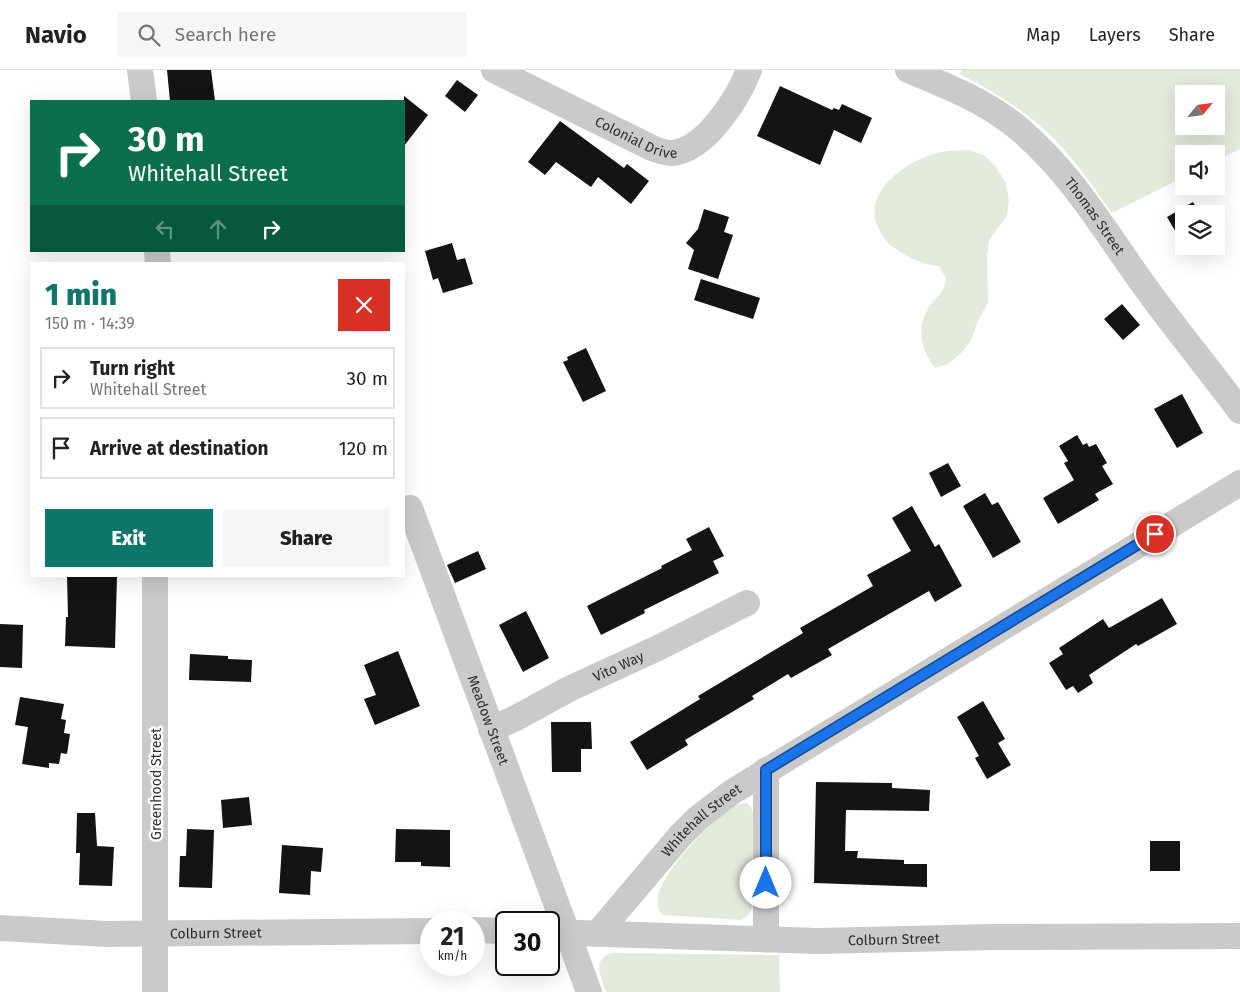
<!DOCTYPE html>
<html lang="en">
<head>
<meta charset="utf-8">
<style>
  :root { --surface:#fff; --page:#f6f6f6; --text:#222; --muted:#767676; --line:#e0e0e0; --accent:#0f766e }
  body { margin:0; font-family:"Fira Sans",sans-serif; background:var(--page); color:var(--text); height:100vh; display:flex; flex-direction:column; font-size:19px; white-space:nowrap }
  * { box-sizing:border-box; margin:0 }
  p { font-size:16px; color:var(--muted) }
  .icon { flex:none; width:28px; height:28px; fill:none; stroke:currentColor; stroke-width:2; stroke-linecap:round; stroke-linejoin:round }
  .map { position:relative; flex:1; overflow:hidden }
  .panel { position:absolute; left:30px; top:192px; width:375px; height:315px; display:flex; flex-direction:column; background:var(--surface); border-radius:0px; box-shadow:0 5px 20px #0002 }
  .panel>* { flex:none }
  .top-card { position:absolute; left:30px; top:30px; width:375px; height:152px; border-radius:0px; box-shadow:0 5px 20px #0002; background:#0b6e4f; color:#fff; overflow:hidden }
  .needle { width:32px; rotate:61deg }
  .controls { position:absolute; left:1175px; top:15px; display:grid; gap:10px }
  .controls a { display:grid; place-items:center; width:50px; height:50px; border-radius:0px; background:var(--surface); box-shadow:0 5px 20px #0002; font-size:25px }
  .speed { position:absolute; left:420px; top:841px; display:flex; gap:10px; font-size:25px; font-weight:700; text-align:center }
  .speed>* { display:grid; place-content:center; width:65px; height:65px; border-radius:50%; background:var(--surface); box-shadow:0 5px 20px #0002; line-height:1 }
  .speed small { font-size:12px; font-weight:400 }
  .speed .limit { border:2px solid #111; border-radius:8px; background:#fff; color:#111 }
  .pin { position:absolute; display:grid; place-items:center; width:42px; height:42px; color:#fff; margin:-21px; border:2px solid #fff; border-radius:50%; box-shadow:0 1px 5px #0007 }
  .me { position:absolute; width:55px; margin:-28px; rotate:0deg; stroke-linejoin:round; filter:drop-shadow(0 0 4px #0008) }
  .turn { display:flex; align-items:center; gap:18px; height:105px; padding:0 15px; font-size:22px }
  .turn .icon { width:65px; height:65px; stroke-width:2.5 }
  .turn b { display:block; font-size:35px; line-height:42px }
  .lanes { display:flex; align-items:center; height:48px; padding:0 15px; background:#0003; justify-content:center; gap:25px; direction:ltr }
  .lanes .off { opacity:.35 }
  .round { display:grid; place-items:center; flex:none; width:52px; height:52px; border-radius:0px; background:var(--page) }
  .overview { display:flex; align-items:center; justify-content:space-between; height:85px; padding:0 15px }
  h1 { font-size:30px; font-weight:800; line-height:38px; color:var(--accent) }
  .primary-button { display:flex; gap:10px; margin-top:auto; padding:10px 15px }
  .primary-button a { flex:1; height:58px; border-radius:0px; background:var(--accent); color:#fff; font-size:20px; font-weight:800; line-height:58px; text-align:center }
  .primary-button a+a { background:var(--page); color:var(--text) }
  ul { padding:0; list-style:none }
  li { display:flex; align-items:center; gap:15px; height:62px; margin:0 10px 8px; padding:0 5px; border:2px solid var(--line); border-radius:0px }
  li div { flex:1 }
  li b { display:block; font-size:19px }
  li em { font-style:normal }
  header { display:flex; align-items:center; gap:30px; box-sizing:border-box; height:70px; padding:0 25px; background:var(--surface); border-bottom:1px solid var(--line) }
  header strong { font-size:24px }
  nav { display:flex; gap:28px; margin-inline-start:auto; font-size:18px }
  .search { width:350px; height:45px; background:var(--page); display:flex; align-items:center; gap:12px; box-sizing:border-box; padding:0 18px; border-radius:0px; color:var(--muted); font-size:19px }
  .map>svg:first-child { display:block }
  .green { fill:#e3eadb; fill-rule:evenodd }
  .building { fill:#141414 }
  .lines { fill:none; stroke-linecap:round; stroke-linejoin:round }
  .street { stroke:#cacaca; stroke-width:26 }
  .route-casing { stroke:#114b97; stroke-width:12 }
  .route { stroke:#1a73e8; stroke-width:9 }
  .labels { text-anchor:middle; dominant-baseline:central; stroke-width:5; stroke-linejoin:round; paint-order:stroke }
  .street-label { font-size:14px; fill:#2d2d2d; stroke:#fff }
</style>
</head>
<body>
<header>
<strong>Navio</strong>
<div class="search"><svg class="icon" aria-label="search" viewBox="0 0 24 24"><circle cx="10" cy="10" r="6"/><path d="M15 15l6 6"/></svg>Search here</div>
<nav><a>Map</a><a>Layers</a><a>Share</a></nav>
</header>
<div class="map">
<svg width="1240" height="922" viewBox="0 0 1240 922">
  <rect width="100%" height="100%" fill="#fff"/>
  <path class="green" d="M962 0H1240V79L1216 91V84H1184V107L1112 143C1095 119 1078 94 1058 73 1030 43 996 23 960 4ZM1184 24H1216V56H1184Z
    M969 80 984 85 995 96 1006 113 1009 130 1007 146 989 170 987 186 988 232 978 251 970 272 960 284 948 294 935 298C922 281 916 261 927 240 935 226 945 225 946 207L938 196C923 195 912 189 899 181 888 175 882 166 877 155 862 120 912 87 942 82 951 80 960 81 969 80Z
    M747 733 751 737 753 743 752 837C750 845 747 847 740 850L663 845 659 841C658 835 657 828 659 822 665 800 718 741 739 734 742 733 745 733 747 733Z
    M612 883 779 885 780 922H606C601 907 591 889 612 883Z"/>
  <path class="building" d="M167 0H211L215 31H170Z
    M457 10 478 25 465 42 445 26Z
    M780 16 832 40 834 38 839 40 842 34 872 48 861 73 834 60 820 95 757 66Z
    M404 26 428 45 404 76Z
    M560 51 624 98 627 94 649 111 631 134 598 107 591 117 556 92 545 105 528 92Z
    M1193 132 1200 144H1184V176L1167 147Z
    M704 139 729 147 724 162 733 165 718 209 688 199 694 180 686 173 698 159Z
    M452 173 457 190 465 188 473 214 443 223 438 208 433 210 425 181Z
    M1184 176H1199L1188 183Z
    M701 209 760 228 753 249 694 230Z
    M1122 234 1140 255 1123 270 1104 249Z
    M586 278 606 321 583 332 563 292 568 290 567 287Z
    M1182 324 1203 363 1177 378 1154 339Z
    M1077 365 1083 375 1087 373 1089 377 1096 374 1107 393 1102 396 1113 414 1095 424 1099 430 1058 454 1043 428 1074 410 1064 393 1068 391 1059 376Z
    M948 393 961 416 941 427 929 403Z
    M985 423 992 435 998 432 1021 472 993 488 963 436Z
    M912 436 935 477 939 474 962 516 935 532 929 521 828 579 832 585 791 608 788 604 752 626 754 629 685 670 688 675 647 700 630 672 700 629 698 626 803 563 800 558 873 516 867 505 911 481 892 448Z
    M709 457 724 486 713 491 719 503 644 540 645 543 601 565 587 536 662 498 661 496 692 480 686 469Z
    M478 481 486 499 455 513 447 495Z
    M67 506H117L115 578 65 576 66 547H68Z
    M1162 528 1177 554 1138 576 1136 574 1089 605 1093 613 1078 623 1073 616 1066 620 1049 593 1063 584 1059 578 1103 549 1109 558Z
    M526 541 549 588 523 602 499 555Z
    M0 554 23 555 22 598 0 597Z
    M398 581 420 636 375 655 364 629 376 625 364 595Z
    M190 584 228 586V589L252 590 251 612 189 610Z
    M20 627 64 634 61 649 66 650 64 663 70 664 67 684 61 683 59 694 49 693V698L22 694 28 657 15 655Z
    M983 631 1005 669 998 673 1011 695 987 709 975 688 979 686 957 647Z
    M551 652H591L592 679H581V702H552Z
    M816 712 892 713V718L930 720 929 741 846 740 845 781H858L857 788 904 790V794H927V817L814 813Z
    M249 727 252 755 223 758 221 730Z
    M77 743H95L97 776 114 777 112 816 79 815 80 783H76Z
    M187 759 214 760 212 818 179 817 180 786H186Z
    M396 759 450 760V797L421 796V792H395Z
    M1150 771H1180V801H1150Z
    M282 775 323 778 321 802 311 801 310 825 279 823Z"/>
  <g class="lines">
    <g class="street">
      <path d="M140 0 144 31"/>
      <path id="s1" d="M494 0 654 79C660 81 666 83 672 83 706 80 738 28 749 0"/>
      <path id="s2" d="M908 0C947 16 985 31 1018 58 1070 101 1104 160 1143 214 1174 257 1208 298 1240 341"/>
      <path d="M157 181 158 194"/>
      <path id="s3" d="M410 438 589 922"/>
      <path id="s4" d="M491 659 516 648 569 619 658 578 747 533"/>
      <path id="s5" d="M0 858 107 864 431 861"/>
      <path d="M474 860 506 861"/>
      <path id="s6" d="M549 862 818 871 993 867 1240 866"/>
      <path id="s7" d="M597 864 680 766 698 748 732 722 1240 413"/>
      <path d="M766 869V700"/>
      <path d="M155 922V506"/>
    </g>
  </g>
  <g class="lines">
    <defs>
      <path id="route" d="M766 813V700L1155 464"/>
    </defs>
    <use href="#route" class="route-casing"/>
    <use href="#route" class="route"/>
  </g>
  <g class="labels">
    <g class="street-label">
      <text stroke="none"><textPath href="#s1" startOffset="158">Colonial Drive</textPath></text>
      <text stroke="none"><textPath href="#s2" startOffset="242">Thomas Street</textPath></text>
      <text stroke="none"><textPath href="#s4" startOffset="142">Vito Way</textPath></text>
      <text stroke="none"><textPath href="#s3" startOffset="226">Meadow Street</textPath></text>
      <text transform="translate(156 714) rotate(-90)">Greenhood Street</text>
      <text stroke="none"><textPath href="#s7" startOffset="155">Whitehall Street</textPath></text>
      <text stroke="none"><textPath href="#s5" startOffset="216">Colburn Street</textPath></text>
      <text stroke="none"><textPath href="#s6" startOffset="345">Colburn Street</textPath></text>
    </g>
  </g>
</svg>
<div class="controls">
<a><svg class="needle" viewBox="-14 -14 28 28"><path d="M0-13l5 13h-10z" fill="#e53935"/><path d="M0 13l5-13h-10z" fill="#767676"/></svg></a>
<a><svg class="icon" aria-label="sound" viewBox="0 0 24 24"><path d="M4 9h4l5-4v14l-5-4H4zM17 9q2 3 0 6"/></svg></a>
<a><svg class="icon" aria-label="layers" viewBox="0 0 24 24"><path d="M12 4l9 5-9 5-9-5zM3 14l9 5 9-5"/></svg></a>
</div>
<div class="speed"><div>21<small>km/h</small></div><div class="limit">30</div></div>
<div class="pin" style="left:1155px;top:464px;background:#d93025"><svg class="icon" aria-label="arrive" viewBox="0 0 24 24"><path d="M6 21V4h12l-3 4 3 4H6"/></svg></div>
<svg class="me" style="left:766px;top:813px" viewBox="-20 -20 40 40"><circle r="19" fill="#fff"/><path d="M0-13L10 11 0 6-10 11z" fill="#1a73e8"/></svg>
<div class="top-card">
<div class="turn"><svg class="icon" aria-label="right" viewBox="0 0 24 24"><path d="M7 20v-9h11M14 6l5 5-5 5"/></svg><div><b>30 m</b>Whitehall Street</div></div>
<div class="lanes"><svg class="icon off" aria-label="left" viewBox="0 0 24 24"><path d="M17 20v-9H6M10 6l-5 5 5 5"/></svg><svg class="icon off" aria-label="ahead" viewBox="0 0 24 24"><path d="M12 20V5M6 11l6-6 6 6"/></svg><svg class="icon" aria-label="right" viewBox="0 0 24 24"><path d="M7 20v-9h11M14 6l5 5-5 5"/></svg></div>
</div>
<section class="panel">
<div class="overview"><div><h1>1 min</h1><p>150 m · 14:39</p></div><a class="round" style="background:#d93025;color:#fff"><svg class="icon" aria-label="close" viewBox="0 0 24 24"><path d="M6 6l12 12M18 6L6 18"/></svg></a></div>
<ul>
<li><svg class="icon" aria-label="right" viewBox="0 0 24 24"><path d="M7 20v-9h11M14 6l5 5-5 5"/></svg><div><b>Turn right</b><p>Whitehall Street</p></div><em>30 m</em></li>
<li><svg class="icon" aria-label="arrive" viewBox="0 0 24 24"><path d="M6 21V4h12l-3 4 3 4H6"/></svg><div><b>Arrive at destination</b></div><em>120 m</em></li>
</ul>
<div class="primary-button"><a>Exit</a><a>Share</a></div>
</section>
</div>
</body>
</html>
